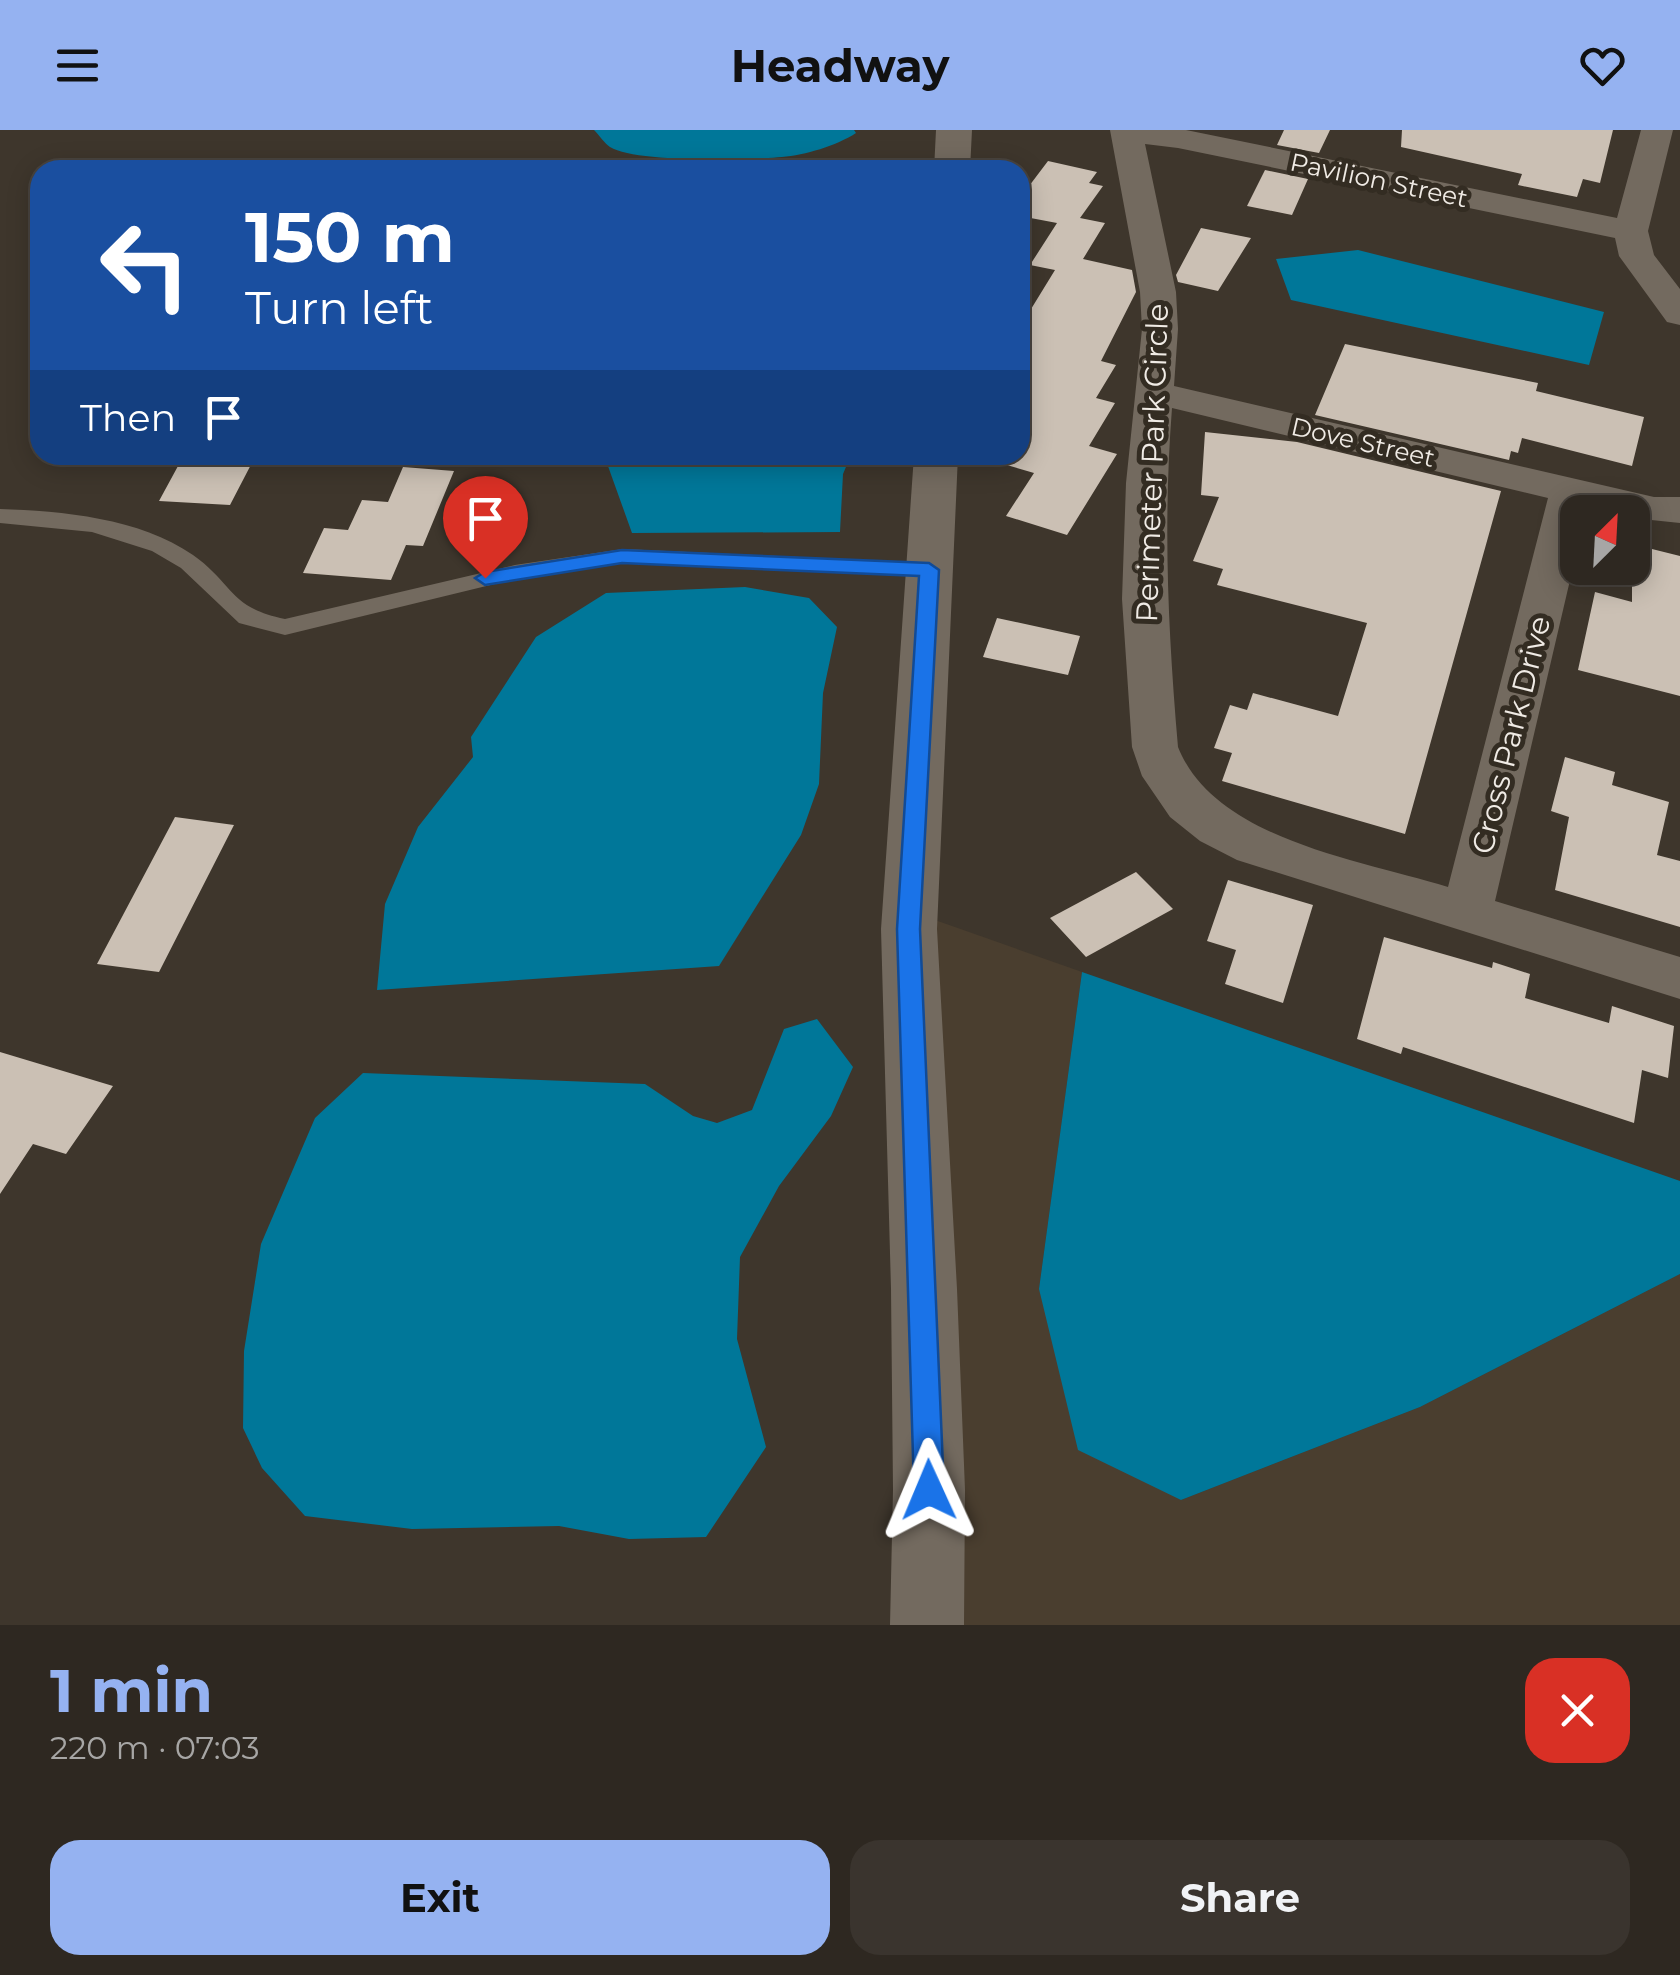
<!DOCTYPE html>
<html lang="en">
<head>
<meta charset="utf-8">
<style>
  :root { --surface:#2e2821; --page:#3a342e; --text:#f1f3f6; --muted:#a7a6a5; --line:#49443f; --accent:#95b2f1 }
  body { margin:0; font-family:Montserrat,sans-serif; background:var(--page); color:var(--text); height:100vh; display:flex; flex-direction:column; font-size:38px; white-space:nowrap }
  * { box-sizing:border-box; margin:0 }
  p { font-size:32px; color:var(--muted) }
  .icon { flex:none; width:55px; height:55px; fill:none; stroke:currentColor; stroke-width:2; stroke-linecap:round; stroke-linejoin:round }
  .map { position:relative; height:1495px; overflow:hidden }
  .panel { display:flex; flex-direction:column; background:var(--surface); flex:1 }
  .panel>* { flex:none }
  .hud { position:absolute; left:30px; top:30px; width:1000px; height:305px; border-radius:30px; box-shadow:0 5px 25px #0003,0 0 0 2px var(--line); background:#1a4fa0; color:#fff; overflow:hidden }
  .needle { width:65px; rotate:24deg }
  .controls { position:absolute; left:1560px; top:365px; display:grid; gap:20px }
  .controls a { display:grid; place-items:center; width:90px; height:90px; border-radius:20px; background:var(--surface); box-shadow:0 5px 25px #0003,0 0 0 2px var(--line); font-size:50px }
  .pin { position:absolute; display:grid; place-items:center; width:85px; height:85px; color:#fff; margin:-102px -42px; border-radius:50% 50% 50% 0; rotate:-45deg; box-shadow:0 0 10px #0007 }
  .pin .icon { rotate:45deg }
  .me { position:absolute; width:110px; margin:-55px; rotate:359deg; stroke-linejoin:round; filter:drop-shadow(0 0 8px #0008) }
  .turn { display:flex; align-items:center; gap:35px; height:210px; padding:0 50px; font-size:45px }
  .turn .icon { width:130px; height:130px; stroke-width:2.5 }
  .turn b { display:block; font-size:70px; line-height:85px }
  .then { display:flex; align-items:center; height:95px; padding:0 50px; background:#0003; gap:20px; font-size:38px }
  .round { display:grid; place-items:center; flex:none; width:105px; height:105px; border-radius:30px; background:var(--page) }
  .headline { display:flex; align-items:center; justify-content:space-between; height:170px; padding:0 50px }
  h1 { font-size:60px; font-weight:700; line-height:75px; color:var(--accent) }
  .primary-button { display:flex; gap:20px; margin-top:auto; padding:20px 50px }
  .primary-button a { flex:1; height:115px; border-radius:30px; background:var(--accent); color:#111; font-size:40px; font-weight:700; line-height:115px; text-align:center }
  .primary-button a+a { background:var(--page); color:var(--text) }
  header { display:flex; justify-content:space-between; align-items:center; height:130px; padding:0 50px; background:var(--accent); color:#111; font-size:45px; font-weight:700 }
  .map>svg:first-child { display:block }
  .built { fill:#4a3e2f }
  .water { fill:#079 }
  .building { fill:#cbc0b4 }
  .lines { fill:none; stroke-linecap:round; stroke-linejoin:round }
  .lane { fill:#736a5f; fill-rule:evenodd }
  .street { fill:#736a5f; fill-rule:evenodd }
  .secondary { fill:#736a5f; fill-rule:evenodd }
  .route { fill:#1a73e8; stroke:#114b97; stroke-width:2.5 }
  .labels { text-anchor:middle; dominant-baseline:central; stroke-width:10; stroke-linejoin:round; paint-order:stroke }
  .far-street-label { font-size:25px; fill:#f0ebe5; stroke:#332c22 }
  .street-label { font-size:30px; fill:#f0ebe5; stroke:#332c22 }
</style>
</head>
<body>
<header><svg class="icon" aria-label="menu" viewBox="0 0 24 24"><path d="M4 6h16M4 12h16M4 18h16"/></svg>Headway<svg class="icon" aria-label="heart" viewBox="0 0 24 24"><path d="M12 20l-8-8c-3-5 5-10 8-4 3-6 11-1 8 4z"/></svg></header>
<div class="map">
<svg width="1680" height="1495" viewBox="0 0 1680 1495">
  <rect width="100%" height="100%" fill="#3e362c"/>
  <path class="built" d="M935 790 1082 842 1039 1159 1181 1370 1420 1277 1680 1144V1495H961Z"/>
  <path class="water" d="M594 0H854L856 3C836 16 805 25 782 27 749 30 636 33 610 17 605 14 599 5 594 0Z
    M1358 120 1604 182 1589 235 1291 170 1276 129Z
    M604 325H851L843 344 840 402 632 403Z
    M745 457 809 468 837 497 823 563 819 654 801 705 719 836 377 860 385 774 418 697 473 627 471 607 536 507 606 463Z
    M1082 842 1680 1051V1144L1420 1277 1181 1370 1078 1320 1039 1159Z
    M817 889 853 937 831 986 779 1056 740 1127 737 1209 766 1317 706 1407 629 1409 559 1396 412 1399 305 1386 262 1338 243 1298 244 1221 261 1114 315 988 363 943 645 954 693 986 717 993 752 980 784 899Z"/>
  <path class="building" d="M1284 0H1330L1319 23 1277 15Z
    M1402 0H1613L1600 53 1583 49 1577 67 1518 55 1522 44 1401 17Z
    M1048 31 1097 42 1089 53 1103 56 1080 88 1105 93 1083 129 1132 140 1136 162 1101 231 1116 235 1096 268 1115 273 1089 316 1117 324 1067 405 1006 386 1034 343 1000 333 1005 325H1020V197L1055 140 1030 135 1057 93 1020 86V68Z
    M1265 40 1308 49 1292 85 1247 76Z
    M1201 98 1251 108 1218 161 1178 152 1176 145Z
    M1345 214 1538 253 1536 261 1644 287 1632 336 1522 308 1518 323 1511 321 1509 330 1315 285Z
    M1205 302 1297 312 1501 361 1405 704 1222 651 1232 623 1214 618 1230 575 1247 580 1253 563 1338 586 1367 493 1217 455 1223 439 1193 431 1219 367 1201 365Z
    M184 325H256L230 375 159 371Z
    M403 337 454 341 423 416 406 415 391 450 303 443 324 398 348 400 362 370 388 372Z
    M1632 414 1680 426V566L1578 540 1595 462 1632 472Z
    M997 488 1080 506 1068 545 983 527Z
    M1565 627 1615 642 1612 655 1669 672 1657 725 1680 731V797L1555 760 1569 687 1551 681Z
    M175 687 234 695 159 842 97 834Z
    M1136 742 1173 779 1086 827 1050 788Z
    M1228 750 1313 775 1283 873 1225 854 1236 820 1207 811Z
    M1384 807 1492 838 1493 832 1530 844 1525 868 1609 893 1612 876 1674 896 1668 948 1642 940 1634 993 1403 917 1401 924 1357 909Z
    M0 922 113 956 66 1024 33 1014 0 1064Z"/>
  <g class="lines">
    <path class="lane" d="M0 379C62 381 140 388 193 425 234 454 229 478 285 489L515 435 623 419 929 433 940 440 929 447 623 433 515 449 285 505 239 493 181 438 152 421 92 402 0 393Z"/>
    <path class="street" d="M1110 0H1186L1617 88 1641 0H1673L1648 101 1654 125 1680 159V195L1667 192 1619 126 1615 108 1178 18 1145 14 1176 162 1178 199 1174 256 1654 367H1680V393L1632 388V382L1587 377 1585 382H1578V416L1495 771 1680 827V869L1237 730 1200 711 1170 687 1142 646 1132 617 1122 469 1126 353 1142 199 1140 162ZM1172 278 1548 368 1448 757C1361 730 1215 710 1178 617 1168 500 1163 395 1172 278Z"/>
    <path class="secondary" d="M936 0H972L970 40H934Z
      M914 325H958L937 799 957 1159 965 1360 964 1495H890L893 1360 891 1159 881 799Z"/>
  </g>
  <path class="route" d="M622 420 929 433 939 440 920 799 944 1360 939 1370 929 1374 919 1370 914 1360 897 799 919 446 622 433 485 455 475 448 485 442Z"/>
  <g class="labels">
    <g class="far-street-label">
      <text transform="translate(1379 50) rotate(12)">Pavilion Street</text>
      <text transform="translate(1363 312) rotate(13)">Dove Street</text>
    </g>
    <g class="street-label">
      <text transform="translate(1152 333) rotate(-88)">Perimeter Park Circle</text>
      <text transform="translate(1511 605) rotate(-76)">Cross Park Drive</text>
    </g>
  </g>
</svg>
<div class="controls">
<a><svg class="needle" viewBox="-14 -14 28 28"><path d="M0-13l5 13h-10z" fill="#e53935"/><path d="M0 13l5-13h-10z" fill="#a7a6a5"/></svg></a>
</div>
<div class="pin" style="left:485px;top:448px;background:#d93025"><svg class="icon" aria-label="arrive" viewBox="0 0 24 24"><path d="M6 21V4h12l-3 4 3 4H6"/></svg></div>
<svg class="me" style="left:929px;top:1360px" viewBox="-20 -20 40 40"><path d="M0-17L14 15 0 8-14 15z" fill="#1a73e8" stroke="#fff" stroke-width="4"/></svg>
<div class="hud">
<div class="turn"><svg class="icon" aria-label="left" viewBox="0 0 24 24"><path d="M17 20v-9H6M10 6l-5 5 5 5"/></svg><div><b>150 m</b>Turn left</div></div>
<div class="then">Then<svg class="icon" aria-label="arrive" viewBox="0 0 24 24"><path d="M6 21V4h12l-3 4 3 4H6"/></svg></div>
</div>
</div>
<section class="panel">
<div class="headline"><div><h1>1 min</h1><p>220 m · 07:03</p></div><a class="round" style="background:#d93025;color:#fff"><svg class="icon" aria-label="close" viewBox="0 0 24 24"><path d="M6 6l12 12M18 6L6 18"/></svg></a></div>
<div class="primary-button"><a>Exit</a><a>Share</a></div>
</section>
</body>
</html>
